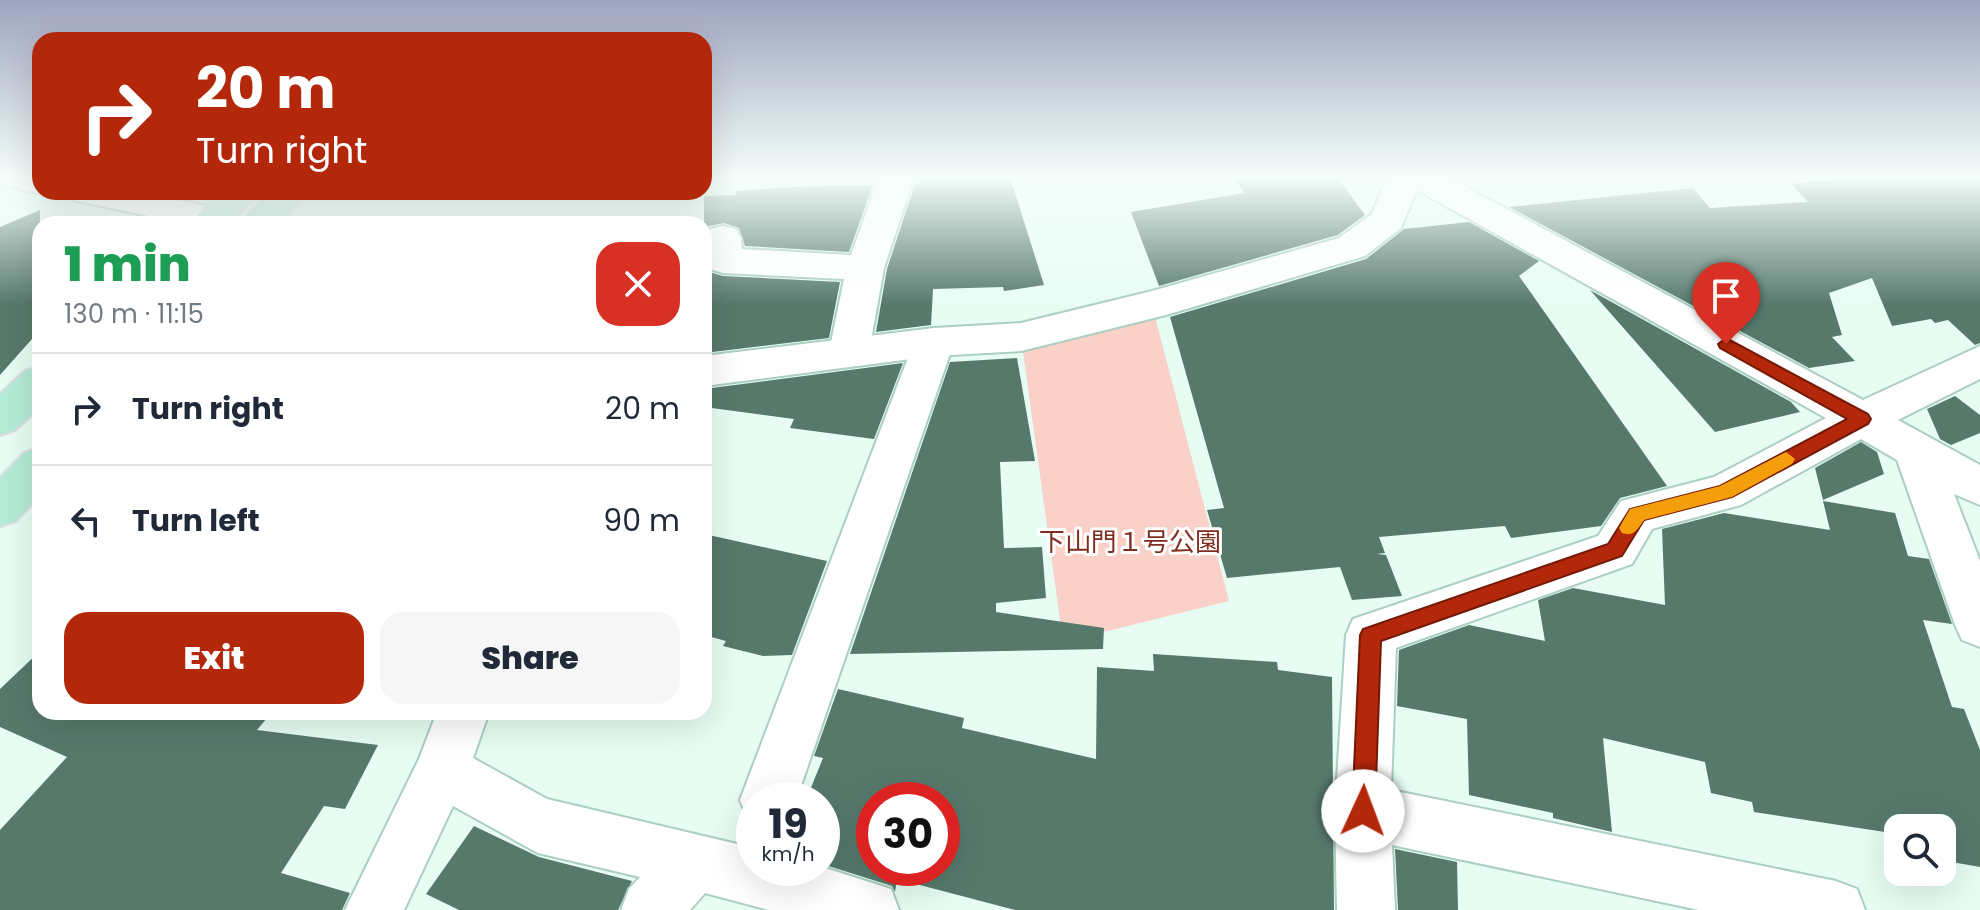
<!DOCTYPE html>
<html lang="en">
<head>
<meta charset="utf-8">
<style>
  :root { --surface:#fff; --page:#f6f6f7; --text:#1f2937; --muted:#747a83; --line:#e0e1e3; --accent:#b3270a }
  body { margin:0; font-family:Poppins,"Noto Sans JP",sans-serif; background:var(--page); color:var(--text); height:100vh; display:flex; flex-direction:column; font-size:30px; white-space:nowrap }
  * { box-sizing:border-box; margin:0 }
  p { font-size:26px; color:var(--muted) }
  .icon { flex:none; width:44px; height:44px; fill:none; stroke:currentColor; stroke-width:2; stroke-linecap:round; stroke-linejoin:round }
  .map { position:relative; flex:1; overflow:hidden }
  .sheet { position:absolute; left:32px; top:216px; width:680px; height:504px; display:flex; flex-direction:column; background:var(--surface); border-radius:24px; box-shadow:0 8px 32px #0002 }
  .sheet>* { flex:none }
  .top-card { position:absolute; left:32px; top:32px; width:680px; height:168px; border-radius:24px; box-shadow:0 8px 32px #0002; background:#b3270a; color:#fff; overflow:hidden }
  .controls { position:absolute; left:1884px; top:814px; display:grid; gap:16px }
  .controls a { display:grid; place-items:center; width:72px; height:72px; border-radius:16px; background:var(--surface); box-shadow:0 8px 32px #0002; font-size:40px }
  .speed { position:absolute; left:736px; top:782px; display:flex; gap:16px; font-size:40px; font-weight:700; text-align:center }
  .speed>* { display:grid; place-content:center; width:104px; height:104px; border-radius:50%; background:var(--surface); box-shadow:0 8px 32px #0002; line-height:1 }
  .speed small { font-size:20px; font-weight:400 }
  .speed .limit { border:12px solid #d22; background:#fff; color:#111 }
  .pin { position:absolute; display:grid; place-items:center; width:68px; height:68px; color:#fff; margin:-82px -34px; border-radius:50% 50% 50% 0; rotate:-45deg; box-shadow:0 0 8px #0007 }
  .pin .icon { rotate:45deg }
  .me { position:absolute; width:88px; margin:-44px; rotate:2deg; stroke-linejoin:round; filter:drop-shadow(0 0 6px #0008) }
  .turn { display:flex; align-items:center; gap:28px; height:168px; padding:0 32px; font-size:36px }
  .turn .icon { width:104px; height:104px; stroke-width:2.5 }
  .turn b { display:block; font-size:56px; line-height:68px }
  .round { display:grid; place-items:center; flex:none; width:84px; height:84px; border-radius:24px; background:var(--page) }
  .overview { display:flex; align-items:center; justify-content:space-between; height:136px; padding:0 32px }
  h1 { font-size:48px; font-weight:800; line-height:60px; color:#1e9e55 }
  .button { display:flex; gap:16px; margin-top:auto; padding:16px 32px }
  .button a { flex:1; height:92px; border-radius:24px; background:var(--accent); color:#fff; font-size:32px; font-weight:800; line-height:92px; text-align:center }
  .button a+a { background:var(--page); color:var(--text) }
  ul { padding:0; list-style:none }
  li { display:flex; align-items:center; gap:24px; height:112px; padding:0 32px; border-top:2px solid var(--line) }
  li div { flex:1 }
  li b { display:block; font-size:30px }
  li em { font-style:normal }
  .map>svg:first-child { display:block }
  .green { fill:#fad1c8 }
  .building { fill:#57796c; fill-rule:evenodd }
  .lines { fill:none; stroke-linecap:round; stroke-linejoin:round }
  .minor-casing { stroke:#abcfc0; stroke-width:4 }
  .tertiary-casing { stroke:#abcfc0; stroke-width:4 }
  .primary-casing { stroke:#dddfde; stroke-width:4 }
  .minor { fill:#fff; fill-rule:evenodd }
  .tertiary { fill:#fff; fill-rule:evenodd }
  .primary { fill:#b4ebd7; fill-rule:evenodd }
  .route { fill:#b3270a; stroke:#741906; stroke-width:2 }
  .slow { fill:#f59e0b }
  .labels { text-anchor:middle; dominant-baseline:central; stroke-width:6; stroke-linejoin:round; paint-order:stroke }
  .park-label { font-size:26px; fill:#7e2e1f; stroke:#fff }
</style>
</head>
<body>
<div class="map">
<svg width="1980" height="910" viewBox="0 0 1980 910">
  <rect width="100%" height="100%" fill="#e7fdf4"/>
  <path class="green" d="M1152 305 1229 601 1063 642 1021 337Z"/>
  <path class="building" d="M944 177H1010L1044 285 1004 291 1003 287 933 289 931 325 876 332 887 269 915 184H921L920 180Z
    M1234 177H1337L1365 215 1338 235 1159 286 1131 212 1244 193Z
    M1863 177H1980V343L1975 345 1948 320 1935 323 1931 319 1892 326 1872 278 1829 293 1842 335 1832 337 1855 361 1809 368 1509 207 1693 188 1710 208 1808 202 1791 184Z
    M873 185 849 252 745 246 739 228 724 223 709 226 704 234V196L736 195V191L792 187Z
    M40 210V330L0 375V227Z
    M1469 222 1539 261 1519 276 1667 486 1620 498 1601 526 1511 538 1505 526 1379 537 1385 553 1377 554 1386 555 1402 596 1352 600 1340 567 1227 578 1207 510 1224 508 1170 317 1366 259 1404 229Z
    M704 264 709 272 723 276 840 282 829 338 704 353Z
    M1590 290 1791 402 1800 412 1715 432Z
    M1017 358 1035 461 1000 462 1004 548 1042 547 1046 598 996 603V612L1104 628 1103 649 850 654 950 362Z
    M903 363 874 439 790 428 794 419 704 407V389Z
    M1955 396 1980 415V433L1951 445 1940 439 1927 409Z
    M1861 442 1877 452 1884 474 1823 500 1815 468Z
    M1823 501 1895 513 1908 556 1929 559 1952 624 1923 620 1952 707 1964 709 1980 750V867L1946 861 1942 828H1898V834L1754 812 1752 802 1711 793 1705 762 1603 738 1612 832 1553 818V813L1469 795 1467 719 1397 706 1399 650 1469 625 1545 641 1538 600 1573 588 1665 605 1662 529 1724 513 1830 530Z
    M704 534 827 561 792 655 763 656 723 646 726 641 704 635Z
    M40 651V712H272L257 730 378 745 345 809 324 806 281 873 350 893 342 910H0V830L67 757 0 727V689Z
    M1153 654 1277 662 1278 670 1332 677 1334 910H1015L897 879 895 892 892 886 822 864V800H806L823 758 814 756 838 689 964 718 962 728 1096 759 1097 667 1154 671ZM874 800H942V868H874Z
    M474 826 539 857 632 881 618 910H459L426 894Z
    M1395 849 1457 862 1458 910H1398Z"/>
  <g class="lines">
    <defs>
      <path id="minor" d="M0 177H40V192H47L40 194 3 185Z
        M879 177H914L884 268 869 352 863 362 849 367 835 362 829 352 844 279 723 273 710 269C702 256 702 242 710 229L723 226 736 229 741 238 742 249 851 255Z
        M1403 177H1447L1863 400 1980 346V379L1898 420 1980 465V505L1954 494 1980 561V647L1962 640 1955 625 1897 460 1861 439 1741 505 1652 529 1632 564 1396 648 1391 790 1836 881 1857 889 1865 910H1699L1392 845 1395 910H1337L1335 811 1346 635 1353 619 1598 536 1621 501 1714 477 1826 418 1408 185Z
        M68 192H141L226 210 231 218 227 224H186L73 200Z
        M934 328 948 332 954 342 796 800H754V821L748 819 740 800 914 342 920 332Z
        M437 712H489L473 758 547 799 754 848V868L822 867 891 889 899 910H769L705 893 690 910H621L629 889 640 877 538 853 453 806 404 910H345L419 759Z"/>
      <path id="tertiary" d="M1387 177H1422L1401 228 1365 256 1166 315 1021 351 934 356 704 386V356L934 328 1021 323 1152 291 1339 238 1372 214Z"/>
      <path id="primary" d="M220 192H259L229 224H189Z
        M270 192H309L279 224H240Z
        M40 367V407L15 430 0 435V394L25 371Z
        M40 448V495L16 521 0 526V478L24 453Z"/>
    </defs>
    <use href="#minor" class="minor-casing"/>
    <use href="#tertiary" class="tertiary-casing"/>
    <use href="#primary" class="primary-casing"/>
    <use href="#minor" class="minor"/>
    <use href="#tertiary" class="tertiary"/>
    <use href="#primary" class="primary"/>
  </g>
  <linearGradient id="sky" x2="0" y2="1"><stop stop-color="#9ea4be"/><stop offset="0.58" stop-color="#f4fefa"/><stop offset="1" stop-color="#f4fefa" stop-opacity="0"/></linearGradient>
  <rect width="1980" height="305" fill="url(#sky)"/>
  <path class="route" d="M1726 338 1868 414 1871 419 1868 424 1732 497 1644 520 1622 556 1381 641 1375 811 1371 819 1363 823 1355 819 1352 811 1360 635 1363 629 1608 544 1630 509 1720 486 1847 419 1720 348 1718 344Z"/>
  <path class="slow" d="M1786 452 1795 459 1792 464 1732 497 1644 520C1637 530 1634 537 1622 533L1619 528 1630 509 1720 486Z"/>
  <g class="labels">
    <g class="park-label">
      <text x="1130" y="542">下山門１号公園</text>
    </g>
  </g>
</svg>
<div class="controls">
<a><svg class="icon" aria-label="search" viewBox="0 0 24 24"><circle cx="10" cy="10" r="6"/><path d="M15 15l6 6"/></svg></a>
</div>
<div class="speed"><div>19<small>km/h</small></div><div class="limit">30</div></div>
<div class="pin" style="left:1726px;top:344px;background:#d93025"><svg class="icon" aria-label="arrive" viewBox="0 0 24 24"><path d="M6 21V4h12l-3 4 3 4H6"/></svg></div>
<svg class="me" style="left:1363px;top:811px" viewBox="-20 -20 40 40"><circle r="19" fill="#fff"/><path d="M0-13L10 11 0 6-10 11z" fill="#b3270a"/></svg>
<div class="top-card">
<div class="turn"><svg class="icon" aria-label="right" viewBox="0 0 24 24"><path d="M7 20v-9h11M14 6l5 5-5 5"/></svg><div><b>20 m</b>Turn right</div></div>
</div>
<section class="sheet">
<div class="overview"><div><h1>1 min</h1><p>130 m · 11:15</p></div><a class="round" style="background:#d93025;color:#fff"><svg class="icon" aria-label="close" viewBox="0 0 24 24"><path d="M6 6l12 12M18 6L6 18"/></svg></a></div>
<ul>
<li><svg class="icon" aria-label="right" viewBox="0 0 24 24"><path d="M7 20v-9h11M14 6l5 5-5 5"/></svg><div><b>Turn right</b></div><em>20 m</em></li>
<li><svg class="icon" aria-label="left" viewBox="0 0 24 24"><path d="M17 20v-9H6M10 6l-5 5 5 5"/></svg><div><b>Turn left</b></div><em>90 m</em></li>
</ul>
<div class="button"><a>Exit</a><a>Share</a></div>
</section>
</div>
</body>
</html>
